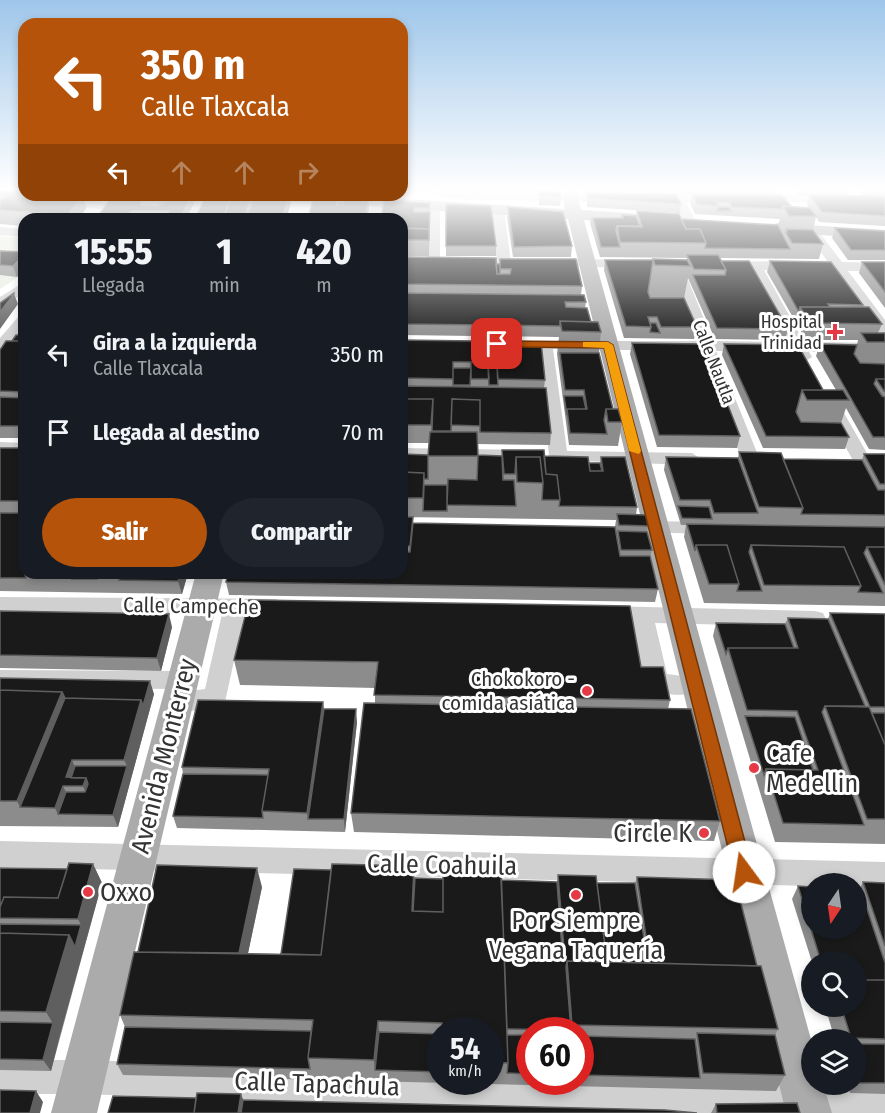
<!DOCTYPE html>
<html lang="es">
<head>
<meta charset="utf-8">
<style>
  :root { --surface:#171b24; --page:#20242c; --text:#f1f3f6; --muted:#9ea1a6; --accent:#b45309 }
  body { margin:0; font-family:"Fira Sans Condensed",sans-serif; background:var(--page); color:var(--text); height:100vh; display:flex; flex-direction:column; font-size:22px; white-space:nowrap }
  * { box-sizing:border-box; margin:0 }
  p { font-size:20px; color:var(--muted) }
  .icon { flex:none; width:33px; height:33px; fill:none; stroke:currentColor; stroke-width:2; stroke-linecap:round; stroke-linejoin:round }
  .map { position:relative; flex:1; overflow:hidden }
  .sheet { position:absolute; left:18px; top:213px; width:390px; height:366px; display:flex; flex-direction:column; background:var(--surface); border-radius:18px; box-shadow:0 3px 9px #0003 }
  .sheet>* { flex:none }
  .guide { position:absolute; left:18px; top:18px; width:390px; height:183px; border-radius:18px; box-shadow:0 3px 9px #0003; background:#b45309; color:#fff; overflow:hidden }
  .needle { width:39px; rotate:193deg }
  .fabs { position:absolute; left:801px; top:873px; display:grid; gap:12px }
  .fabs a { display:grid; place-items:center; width:66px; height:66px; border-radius:50%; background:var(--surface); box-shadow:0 3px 9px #0003; font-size:30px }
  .speed { position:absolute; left:426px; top:1017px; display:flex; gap:12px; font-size:30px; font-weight:700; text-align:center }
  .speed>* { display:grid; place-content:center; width:78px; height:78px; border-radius:50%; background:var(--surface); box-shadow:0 3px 9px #0003; line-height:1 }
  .speed small { font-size:15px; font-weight:400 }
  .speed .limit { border:9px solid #d22; background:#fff; color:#111 }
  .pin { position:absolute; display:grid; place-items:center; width:51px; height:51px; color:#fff; margin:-26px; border-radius:12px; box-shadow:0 3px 9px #0006 }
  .me { position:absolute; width:66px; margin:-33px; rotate:346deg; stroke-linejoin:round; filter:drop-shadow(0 0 4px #0008) }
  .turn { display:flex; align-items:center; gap:21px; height:126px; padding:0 24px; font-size:27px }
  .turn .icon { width:78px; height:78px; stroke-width:2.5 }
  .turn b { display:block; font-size:42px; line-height:51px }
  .lanes { display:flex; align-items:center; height:57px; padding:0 24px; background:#0003; justify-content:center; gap:30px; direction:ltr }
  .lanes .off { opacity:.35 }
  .eta { display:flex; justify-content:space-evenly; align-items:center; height:102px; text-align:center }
  .eta b { font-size:36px; font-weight:800; line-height:42px }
  .primary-button { display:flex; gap:12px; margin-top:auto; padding:12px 24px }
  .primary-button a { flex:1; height:69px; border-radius:36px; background:var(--accent); color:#fff; font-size:24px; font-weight:800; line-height:69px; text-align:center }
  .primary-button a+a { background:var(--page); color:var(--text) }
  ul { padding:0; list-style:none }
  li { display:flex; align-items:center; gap:18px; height:78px; padding:0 24px }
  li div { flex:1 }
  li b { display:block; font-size:22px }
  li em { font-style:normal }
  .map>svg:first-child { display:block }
  .green { fill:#e6ecdf }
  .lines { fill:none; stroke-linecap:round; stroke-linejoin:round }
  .minor { fill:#d0d0d0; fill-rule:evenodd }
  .major { fill:#ababab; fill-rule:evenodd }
  .wall { fill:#8c8c8c; fill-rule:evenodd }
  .shaded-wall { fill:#5f5f5f }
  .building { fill:#1a1a1a; stroke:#5f5f5f; stroke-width:1.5 }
  .route { fill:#b45309; stroke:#753606; stroke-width:1.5 }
  .slow { fill:#f59e0b }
  .poi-dot { fill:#e63946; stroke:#fff; stroke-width:2 }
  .labels { text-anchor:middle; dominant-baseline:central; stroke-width:6; stroke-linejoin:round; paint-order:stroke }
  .far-poi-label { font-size:18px; fill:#333; stroke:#fff; text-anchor:end }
  .far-street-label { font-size:18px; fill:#333; stroke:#fff }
  .street-label { font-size:21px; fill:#333; stroke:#fff }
  .poi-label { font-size:21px; fill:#333; stroke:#fff; text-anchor:end }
  .near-poi-label { font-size:26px; fill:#333; stroke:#fff; text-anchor:start }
  .near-street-label { font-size:26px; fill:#333; stroke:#fff }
</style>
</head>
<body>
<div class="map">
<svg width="885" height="1113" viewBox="0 0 885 1113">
  <rect width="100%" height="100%" fill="#fff"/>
  <path class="green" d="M0 236 24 238V273L0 289Z"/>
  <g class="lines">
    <path class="minor" d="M431 189 614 194 620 198 614 202 453 199 435 195Z
      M668 189H680L683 194H719L725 198 719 202H686L696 222 690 226 684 222 674 202H652L646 198 652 194H671Z
      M757 194 885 196V204L753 201 751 198Z
      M199 195H211L198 219H186Z
      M377 198 383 202 379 219H367L371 202Z
      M58 199 102 201 108 205 102 209 54 206 52 203Z
      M434 202 440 206V262L433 266 426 262 428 206Z
      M498 206 504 210 511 263 504 267 497 263 492 210Z
      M806 219 810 220 842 262 885 263V271H848L885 320V335L880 333 834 270H764L804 342 885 343V353L809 352 812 357 804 362 798 360 793 352 716 351 760 460 751 466 742 460 701 351 553 349 567 451 692 453 701 459 692 465 551 460 549 456 538 349 508 347 506 344 508 341H697L668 265 675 261 682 265 713 341 788 342 750 269H724L717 265 724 261 828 262 800 223Z
      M0 227 24 229V237L0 235Z
      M568 259 632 260 639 264 632 268 563 266 561 263Z
      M24 282V293L0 308V297Z
      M24 314C24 329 16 349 0 353V338L19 316Z
      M835 408 844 413 872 462 870 466H856L854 462 826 413Z
      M0 442 24 443V453L0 452Z
      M402 448 530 450 539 456 530 462 402 460Z
      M643 521 713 522 720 523 723 528 720 533 713 534 636 532 633 527 636 522Z
      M0 597 276 599 284 602 287 607 284 612 244 615 225 702C206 710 188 714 168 708L165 701 168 694 205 689 222 614 0 613Z
      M604 606 815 611 823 613 826 619 823 625 815 627 655 623 667 674 705 679 708 685 705 691C687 697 654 698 644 679L632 623 596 620 593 614 596 608Z
      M0 670 183 671 192 674 195 680 192 686 183 689 0 688Z
      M0 841 885 862V888L856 887V884H812V886L0 867Z
      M0 1060H83L440 1072V1082H490V1073L530 1075V1082H580V1076L885 1087V1113H638L83 1094H0Z"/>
    <path class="major" d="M561 189H576L581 210 658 215 666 220 658 225 584 220 812 1043V1084H823L832 1113H786L568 219 270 200 262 195H342L565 209Z
      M777 223 885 230V240L771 231 769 228 771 225Z
      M196 573H224L97 1113H51Z"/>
  </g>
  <path class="wall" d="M0 189H24V195H96L93 199H84L86 208 79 219H24V226L0 224Z
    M402 189H430V192L402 191Z
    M444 189H556V192L561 196 560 206 539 205V193L444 192Z
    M581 189H671L670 194 681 204 680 213 587 207V193H582Z
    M682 189H775L774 195 791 206 809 208 807 205 809 195H799L795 189H849L848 195 885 196V226L819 222 816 217 813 230 823 244 819 259 720 258 788 329 785 340 715 339 688 278 684 298 697 327 694 339 624 338 604 270 605 260H686L687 258 600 257 590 223 591 218H621L622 215 636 216 637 211 681 219 778 225 780 219 695 214 690 203 692 194H684Z
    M858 189H885V195H863Z
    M113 195 197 197 186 219H96Z
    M430 203V222L429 256H402V219H381Z
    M446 204 496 246V256H446Z
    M508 207 572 246 571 257H513L507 217Z
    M835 228 885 231V260H848L832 238Z
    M0 251 24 252 17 277 0 275Z
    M402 257 496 264 582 286 581 295 586 302 585 308 591 322 601 332 599 353 613 409 622 422 618 446 569 445 557 354 559 337 402 335Z
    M770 261 863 305 862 307 882 324 878 333H885V450L869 449 846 408 841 423 849 437 845 449 763 448 722 355 724 344 823 390H836L816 356 820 344 857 345 858 340H806L767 272Z
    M862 262H885V308L859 273Z
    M24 335V438H0V350L12 341Z
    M402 340 541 342 545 380 544 388 551 433 550 445 477 444 478 455 502 456V450L589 463H600L601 457 637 507 636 515 648 526 647 532 652 550 650 556 658 589 655 602 229 595 226 582 402 573V517H413V523L615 527 616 520 402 517V454L428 455 429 443H402Z
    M632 343 740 436 737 448 657 447 630 354Z
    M0 448H24V573H188L182 594 0 591Z
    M739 452 783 459 862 460 864 454H885V606L704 603 684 537 686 525H681L664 470 666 457 738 458Z
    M0 611 172 627 161 671 0 668Z
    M830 613 885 614V844L775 842 713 636 716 623 785 624 788 618 828 619Z
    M234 660 641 667 670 700 668 709 720 821 714 841 354 832 351 813 375 703V688L240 685Z
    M0 678 154 694 118 827 0 826Z
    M323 702 324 709 357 722 345 832 177 828 173 816 183 774 182 767Z
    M93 864 102 883 51 1071 0 1070V868L67 869Z
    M558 875 597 883H635L637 877 757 966 778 1029 775 1035 785 1075 776 1091 123 1075 117 1064 125 1027 120 1015 138 952 262 887 248 953 281 954 415 878 557 882ZM440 1030H490V1082H440ZM530 1030H580V1082H530Z
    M863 882 885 883V1094L850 1093 848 1084H856V1040H835L825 1006H856V962H812L792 899 798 886 860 888Z
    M716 1104 800 1113H711Z"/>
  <path class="shaded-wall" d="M82 195H83L86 208 79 219H69L68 215Z
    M156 195H187L160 211 158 201H148Z
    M192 195H197V197L186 219H180Z
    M252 195H256L251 219H244Z
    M289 195H290L291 203 286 219H282Z
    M369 199V209L367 219H365Z
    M132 211 134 219H120Z
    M24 255V269L17 277 13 266Z
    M14 294 18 304 0 329V312Z
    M70 573H85L72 579Z
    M117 573H131L119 580Z
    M181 573H188L182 594 178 581Z
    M169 614 172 627 161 671 157 658Z
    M150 681 154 694 118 827 113 815 127 766 124 760 141 700Z
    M62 692 72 717 20 807 17 801Z
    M323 702 325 722 308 819 310 832 307 813Z
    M356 709 357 722 345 832 344 819Z
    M72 760 80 779 66 777Z
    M86 778 93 797 91 805 83 786Z
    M63 786 72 805 58 814 64 827 55 808Z
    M93 864 102 883 60 1035 46 1012 69 935 81 925 78 919Z
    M257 868 262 887 243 977 238 959Z
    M378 1021 380 1043 375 1070 374 1060Z
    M53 1023 60 1035 51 1071 43 1060Z
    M36 1091 43 1102 40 1113H30Z
    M241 1094 247 1110 246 1113H238Z"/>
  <path class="building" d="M0 190 24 191V195H82L68 215 0 210V200L6 196 0 195Z
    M539 192H560L561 196 539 195Z
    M587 193 676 194 681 204 588 198Z
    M692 194 782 195 791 206H783L782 209 732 207 730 203 716 202 718 206 697 204Z
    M113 195H148L140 200 141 205 159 206 174 195H192L180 218H165L169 211H132L120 219H96Z
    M148 195H166L158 201 140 200Z
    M209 195H232L231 198H208Z
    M232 195H252L244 219H223Z
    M255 195H289L282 219H246Z
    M314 195 338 197 336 205H343L345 197 369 199 365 219H308Z
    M809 195 885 196V216L822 212Z
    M205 198H231L223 219H195Z
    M384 200 430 203 429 208H414V212H430L429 234V229L402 228V219H381Z
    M339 202H344L343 205H338Z
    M446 204 491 206 496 246H446Z
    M783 206 810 208 816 216H789Z
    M508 207 563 212 572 246 514 247Z
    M718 207H729L731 211H717Z
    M637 211 679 214 686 229H700L706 243 620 242 617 226 642 227Z
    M622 215 636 216 640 226H617L616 231 620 247H601L593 218H623Z
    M133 216H166L165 219H129Z
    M681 219 778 225 790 249 705 248 706 243 700 229H686Z
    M402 228 429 229V240H402Z
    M835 228 885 231V250H851Z
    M786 229 813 230 823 244 792 243 785 232H787Z
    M0 251 24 252V255L13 266 0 265Z
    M687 255H718L726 270 694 269Z
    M402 257 496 258 497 274H510L511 269H500V259H576L582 286 402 284Z
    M653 259 687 260 690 266 655 265Z
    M605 260H653L648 292 650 298H684L697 327H661L657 317H648L651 327 626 326Z
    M721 261H749L788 329 717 328 693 275H725L726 270Z
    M770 261 831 262 863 305 828 304 830 307H800L799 312Z
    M862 262H885V292Z
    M496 264H500V274H497Z
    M14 293V294L0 312V303Z
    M402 293 584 295 586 302H565L566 307 587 308 591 322 560 321V326L402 324Z
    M800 307H869L882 324 810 323Z
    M560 321 598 322 601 332 562 331Z
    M650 323H656L660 333 650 332 651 327Z
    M861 333H885V342H867Z
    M16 335H24V341H12Z
    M402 340 541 342 545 380 498 379 497 363 488 362 489 379H471V362H453V379L402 378Z
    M6 341H24V392L0 391V350Z
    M632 343 704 344 740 436 659 435Z
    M724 344 798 345 823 390H802L796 412 801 422 841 423 849 437 766 436Z
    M820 344 857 345 854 354 860 363 885 364V379H876L874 384 882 396 885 397V437H873Z
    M560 353H599L613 409H606L604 420 607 434 570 433 567 409H587L584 390H565Z
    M453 368H471L470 385H453Z
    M488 368H497L498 385H489Z
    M876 379H885V391H884Z
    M402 386 546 388 551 433 480 432V400L452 399 451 431H432L433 399H402Z
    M802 390H843L849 400H807Z
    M564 396H583L586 409H567V415Z
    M0 397 24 398V426H0Z
    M402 399H433L431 425H402Z
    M452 399 480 400V426L451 425Z
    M606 409H618L622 422H608Z
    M430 432H477L478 456H428Z
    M0 448H24V501H0Z
    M502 450H544L546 474 557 475 560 500H542L543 483 540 457H516L515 474H504Z
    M739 452 781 453 803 508 759 507Z
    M402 454 428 455V479H424V473L402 472Z
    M864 454H885V484H880Z
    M478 455 502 456 503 480H514L516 506 447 505 448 479 477 480Z
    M544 456 588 457 590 471H603L601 457H625L637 507 559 506 560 500 557 475 546 474Z
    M516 457H540L543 483 517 482Z
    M666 457 738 458 758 513H714L710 500H680Z
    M783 459 862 460 878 490H885V515L801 514 803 508Z
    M589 463H600L602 471H590Z
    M402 472 424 473 423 498H402Z
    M424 485H447V511H423Z
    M678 506 709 507 712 519 682 518Z
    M0 513H24V561L22 566 26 578H0Z
    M617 514 646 515 648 526 619 525Z
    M402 517H413L410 546H402Z
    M413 523 615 527 620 556H650L658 589 226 582 228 573H402V552H410Z
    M687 524 885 527V547H867L864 553 883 593 858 592 861 586 844 547 751 545 749 552 762 591H737L739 584 727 545H696L695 551Z
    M618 531 647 532 652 550H621Z
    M696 545H727L739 584H709Z
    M751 545 844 547 861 586 764 585Z
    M867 547H885V585Z
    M75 573H95L97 579H72Z
    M122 573H181L178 581 119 580Z
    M249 600 630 606 641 667H663L670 700 374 695 378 662 234 660Z
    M0 611 169 614 157 658 0 655Z
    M830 613 885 614V707H870Z
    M788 618 828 619 865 706H825L822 712 864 825 783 823 766 769 818 770 797 711 747 710 728 648H798Z
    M716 623 785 624 794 648H728L726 654Z
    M0 678 150 681 143 706 141 700 65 698 62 692 0 690Z
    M0 690 62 692 17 801H0Z
    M65 698 141 700 124 760H72L66 777 86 778 83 786H63L55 808 20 807Z
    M198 700 323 702 307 813 262 811 269 769 182 767Z
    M364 703 691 709 720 821 351 813Z
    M825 706 869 707 885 745V819H867Z
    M324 709H356L344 819H308Z
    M872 713H885V745Z
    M745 716 795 717 813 770 766 769 764 775Z
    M75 766H127L113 815 58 814 66 792H85L88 784 86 778H71Z
    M183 774 268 775 262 811 263 818 173 816Z
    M69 863 93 864 78 919 0 918V907L4 897 58 898Z
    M332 864 414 866 412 911 443 912V866L501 868 508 1063 490 1062V1030H442V1023L378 1021 374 1060 308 1058 313 1020 120 1015 134 952 321 955Z
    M157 865 257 868 239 953 138 952Z
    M0 868 67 869 58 898 4 897 0 907Z
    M294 869 331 870 321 955 281 954Z
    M558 875 596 876 607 962 567 961 566 967 571 1030 507 1029 504 947 564 949Z
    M637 877 735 880 757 966 650 963Z
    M415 878 443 879V912L413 911Z
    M501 880 557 882 562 949 504 947Z
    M863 882 885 883V946Z
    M597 883H635L648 963 607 962Z
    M798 886 812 887V928H856V888H860L885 963V980H856V962H821Z
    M0 924 81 925 75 947 69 935 0 933Z
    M0 933 69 935 46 1012 0 1011Z
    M567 961 761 966 778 1029 572 1025Z
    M856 980H885V1039L851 1038 841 1006H856Z
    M0 1022 53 1023 43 1060 0 1059Z
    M125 1027 311 1031 308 1058 310 1069 117 1064Z
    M379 1032 440 1034V1072L375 1070Z
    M697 1033 775 1035 785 1075 703 1073Z
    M507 1035H530V1074L507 1073 508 1063Z
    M580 1036 695 1039 700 1078 580 1075Z
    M856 1044H885V1083H858L856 1077Z
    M0 1090 36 1091 30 1113H0Z
    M197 1093 241 1094 238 1113H194Z
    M113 1096 196 1098 194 1113H108Z
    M243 1100 665 1110 697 1113H241Z
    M797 1103 800 1113H717L716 1104Z"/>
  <linearGradient id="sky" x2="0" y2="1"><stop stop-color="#9ec6ea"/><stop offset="0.55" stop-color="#fff"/><stop offset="1" stop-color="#fff" stop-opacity="0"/></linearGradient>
  <rect width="885" height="345" fill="url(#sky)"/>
  <path class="route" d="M494 341 608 342 613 345 753 872 750 878 744 880 737 878 734 872 604 348 497 347 494 346Z"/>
  <path class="slow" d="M583 342H608L613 345 641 451 639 454 629 451 604 348 583 347Z"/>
  <g class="poi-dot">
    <path d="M832 323h6v6h6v6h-6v6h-6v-6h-6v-6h6z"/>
    <circle cx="587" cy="691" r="6"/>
    <circle cx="754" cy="768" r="6"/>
    <circle cx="704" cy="833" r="6"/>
    <circle cx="88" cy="892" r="6"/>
    <circle cx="576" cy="895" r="6"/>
  </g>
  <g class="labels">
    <g class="far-poi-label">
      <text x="822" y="322">Hospital<tspan x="822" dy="21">Trinidad</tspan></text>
    </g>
    <g class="far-street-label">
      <text transform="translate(714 362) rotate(69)">Calle Nautla</text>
    </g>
    <g class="street-label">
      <text transform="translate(191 606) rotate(1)">Calle Campeche</text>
    </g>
    <g class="poi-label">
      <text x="575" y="679">Chokokoro -<tspan x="575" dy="24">comida asiática</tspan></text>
    </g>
    <g class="near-poi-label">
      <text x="766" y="753">Cafe<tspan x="766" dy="30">Medellin</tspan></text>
      <text x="692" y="833" text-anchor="end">Circle K</text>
      <text x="100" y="892">Oxxo</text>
      <text x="576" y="920" text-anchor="middle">Por Siempre<tspan x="576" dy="30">Vegana Taquería</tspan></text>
    </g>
    <g class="near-street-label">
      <text transform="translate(164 756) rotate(-76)">Avenida Monterrey</text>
      <text transform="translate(442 865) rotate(1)">Calle Coahuila</text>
      <text transform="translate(317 1084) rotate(2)">Calle Tapachula</text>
    </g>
  </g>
</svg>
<div class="fabs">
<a><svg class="needle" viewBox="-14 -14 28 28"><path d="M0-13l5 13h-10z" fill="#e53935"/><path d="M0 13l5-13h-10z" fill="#9ea1a6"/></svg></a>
<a><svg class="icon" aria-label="search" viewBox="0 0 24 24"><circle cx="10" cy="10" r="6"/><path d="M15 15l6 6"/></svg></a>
<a><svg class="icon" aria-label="layers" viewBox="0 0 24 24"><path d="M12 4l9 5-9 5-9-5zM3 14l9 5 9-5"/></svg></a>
</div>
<div class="speed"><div>54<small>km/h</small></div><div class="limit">60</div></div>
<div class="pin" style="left:497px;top:344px;background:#d93025"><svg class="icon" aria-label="arrive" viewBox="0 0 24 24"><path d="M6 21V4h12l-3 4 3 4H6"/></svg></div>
<svg class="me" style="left:744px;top:872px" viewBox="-20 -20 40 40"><circle r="19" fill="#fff"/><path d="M0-13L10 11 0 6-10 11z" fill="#b45309"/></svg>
<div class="guide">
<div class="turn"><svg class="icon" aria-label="left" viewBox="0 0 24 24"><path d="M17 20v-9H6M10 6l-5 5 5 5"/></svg><div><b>350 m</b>Calle Tlaxcala</div></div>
<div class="lanes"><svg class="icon" aria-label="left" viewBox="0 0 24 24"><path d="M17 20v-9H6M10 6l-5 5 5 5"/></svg><svg class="icon off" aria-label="ahead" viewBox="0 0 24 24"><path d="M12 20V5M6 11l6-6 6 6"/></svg><svg class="icon off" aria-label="ahead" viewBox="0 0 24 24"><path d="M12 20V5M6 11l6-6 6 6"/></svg><svg class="icon off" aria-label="right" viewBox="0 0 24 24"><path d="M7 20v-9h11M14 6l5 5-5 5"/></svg></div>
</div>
<section class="sheet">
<div class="eta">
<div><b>15:55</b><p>Llegada</p></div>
<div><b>1</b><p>min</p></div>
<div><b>420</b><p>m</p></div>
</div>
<ul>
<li><svg class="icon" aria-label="left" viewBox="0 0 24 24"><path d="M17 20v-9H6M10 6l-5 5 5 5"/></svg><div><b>Gira a la izquierda</b><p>Calle Tlaxcala</p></div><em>350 m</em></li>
<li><svg class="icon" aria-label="arrive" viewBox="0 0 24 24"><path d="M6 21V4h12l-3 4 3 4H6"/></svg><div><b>Llegada al destino</b></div><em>70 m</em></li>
</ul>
<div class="primary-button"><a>Salir</a><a>Compartir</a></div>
</section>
</div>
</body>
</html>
